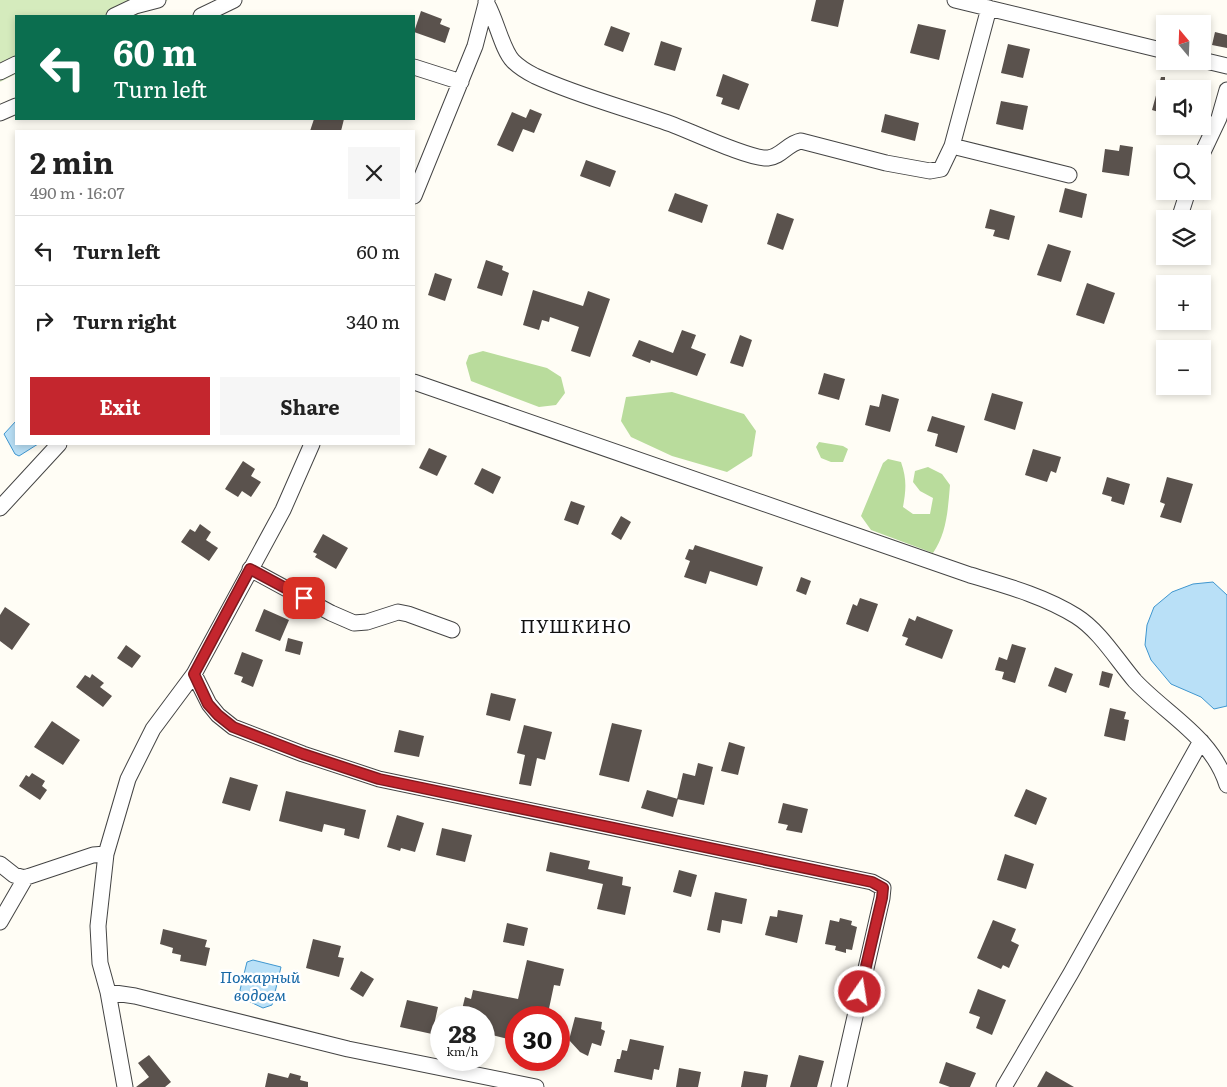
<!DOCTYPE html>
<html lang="en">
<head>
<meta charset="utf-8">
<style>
  :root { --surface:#fff; --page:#f6f6f6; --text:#222; --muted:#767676; --line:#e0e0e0; --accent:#c4262e }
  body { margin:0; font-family:Literata,serif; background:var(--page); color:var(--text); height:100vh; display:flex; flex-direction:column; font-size:19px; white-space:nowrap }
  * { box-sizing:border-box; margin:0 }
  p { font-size:16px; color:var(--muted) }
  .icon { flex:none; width:28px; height:28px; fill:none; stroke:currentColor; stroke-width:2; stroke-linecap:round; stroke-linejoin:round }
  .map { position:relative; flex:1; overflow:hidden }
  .details { position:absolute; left:15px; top:130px; width:400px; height:315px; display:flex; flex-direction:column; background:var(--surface); border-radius:0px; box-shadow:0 2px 8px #0003 }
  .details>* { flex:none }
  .hud { position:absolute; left:15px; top:15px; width:400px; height:105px; border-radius:0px; box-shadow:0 2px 8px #0003; background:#0b6e4f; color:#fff; overflow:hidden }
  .needle { width:32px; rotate:341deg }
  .buttons { position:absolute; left:1156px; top:15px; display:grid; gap:10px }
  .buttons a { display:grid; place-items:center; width:55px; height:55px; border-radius:0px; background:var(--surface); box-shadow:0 2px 8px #0003; font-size:25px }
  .speed { position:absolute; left:430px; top:1006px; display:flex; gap:10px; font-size:25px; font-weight:700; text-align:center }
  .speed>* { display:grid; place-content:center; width:65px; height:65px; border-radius:50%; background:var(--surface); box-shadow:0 2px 8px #0003; line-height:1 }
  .speed small { font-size:12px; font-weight:400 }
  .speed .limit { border:8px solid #d22; background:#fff; color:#111 }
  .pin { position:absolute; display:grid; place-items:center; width:42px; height:42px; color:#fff; margin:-21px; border-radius:10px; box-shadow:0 2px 8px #0006 }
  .me { position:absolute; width:55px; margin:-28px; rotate:13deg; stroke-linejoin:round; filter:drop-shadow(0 0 4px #0008) }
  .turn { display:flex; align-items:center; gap:18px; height:105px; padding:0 15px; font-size:22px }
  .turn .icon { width:65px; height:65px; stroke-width:2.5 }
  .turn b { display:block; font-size:35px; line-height:42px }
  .round { display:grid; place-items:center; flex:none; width:52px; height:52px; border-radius:0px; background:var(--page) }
  .headline { display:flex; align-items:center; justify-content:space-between; height:85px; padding:0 15px }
  h1 { font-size:30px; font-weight:700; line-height:38px }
  .cta { display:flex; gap:10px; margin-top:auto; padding:10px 15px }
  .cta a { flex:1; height:58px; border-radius:0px; background:var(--accent); color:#fff; font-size:20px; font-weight:700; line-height:58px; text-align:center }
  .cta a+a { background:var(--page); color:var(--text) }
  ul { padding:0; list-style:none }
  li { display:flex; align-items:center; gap:15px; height:70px; padding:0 15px; border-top:1px solid var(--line) }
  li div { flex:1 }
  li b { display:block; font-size:19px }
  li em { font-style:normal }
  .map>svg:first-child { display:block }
  .green { fill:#d5ebbd }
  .forest { fill:#b9dc9c }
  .water { fill:#b9e0f7; stroke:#3f96cf }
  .building { fill:#5a524d }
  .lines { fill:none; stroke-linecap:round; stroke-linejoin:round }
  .minor-casing { stroke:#444; stroke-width:17 }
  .minor { stroke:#fff; stroke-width:15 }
  .route-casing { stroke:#7f191e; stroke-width:12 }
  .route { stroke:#c4262e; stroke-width:9 }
  .labels { text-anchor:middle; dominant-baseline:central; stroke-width:5; stroke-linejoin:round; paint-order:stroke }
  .water-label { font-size:16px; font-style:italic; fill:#1768a6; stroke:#fff }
  .quarter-label { font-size:18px; letter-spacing:1px; fill:#111; stroke:#fff }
</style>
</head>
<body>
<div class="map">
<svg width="1227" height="1087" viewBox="0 0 1227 1087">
  <rect width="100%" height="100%" fill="#fffdf5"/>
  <path class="green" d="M0 0H168L134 16H16V74L0 82Z"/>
  <path class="forest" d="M483 351 547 368 561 377 565 393 556 405 539 407 471 381 466 363 469 355Z
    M672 392 744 414 756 431 752 456 727 472 672 456 631 437 621 421 626 397Z
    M819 442 843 446 848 449 843 462H831L821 458 816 447Z
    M888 459 901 462C907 479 906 490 903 507L913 514H930L933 498 920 491 913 482 915 471 928 467 942 474 950 485C948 508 947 533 933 553L871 530 861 516 883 463Z"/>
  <path class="water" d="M16 421V444H38L19 456 15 454 4 434Z
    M1213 582 1227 595V706L1214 709 1201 697 1171 684 1151 660 1145 645 1147 625 1154 607 1172 592 1193 584Z
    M253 960 281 967 272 1005 263 1008 242 998 240 990 247 962Z"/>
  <path class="building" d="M816 0H844L838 27 811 21Z
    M421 11 442 19 440 24 450 28 445 43 414 32Z
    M918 24 946 30 939 60 910 53Z
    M611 26 630 33 623 52 604 45Z
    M1215 32 1227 35V48L1212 45Z
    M661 41 682 48 675 71 654 65Z
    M1008 44 1030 49 1023 78 1001 73Z
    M723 74 749 84 739 110 721 104 723 98 716 96Z
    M1161 77H1165V114L1152 110Z
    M1001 101 1028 106 1023 130 996 124Z
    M530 109 542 114 534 133 523 129 513 152 497 145 512 112 526 118Z
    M885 114 919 123 915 141 881 132Z
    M314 119H344L341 131H310Z
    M1120 145 1133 147 1129 176 1102 172 1105 149 1119 151Z
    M586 160 616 171 610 187 580 176Z
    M1065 188 1087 194 1082 218 1059 212Z
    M675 193 708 205 702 223 668 211Z
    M990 209 1015 216 1009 240 993 236 995 230 985 228Z
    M777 213 794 219 783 250 767 244Z
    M1048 244 1071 251 1061 282 1037 275Z
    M486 260 503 266 502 270 509 273 502 296 477 288Z
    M435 273 452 279 445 301 428 295Z
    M1087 283 1115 293 1104 324 1076 315Z
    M533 290 583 306 588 291 610 299 590 357 571 351 579 327 550 317 549 322 542 320 539 330 523 325Z
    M682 330 696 335 691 348 706 354 697 376 651 360 650 363 632 356 639 340 673 353Z
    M740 335 752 340 743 367 730 363Z
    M824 373 845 379 839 400 818 394Z
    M992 393 1023 402 1015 430 984 420Z
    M882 394 899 399 890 432 865 425 870 405 879 407Z
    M932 416 965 426 957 453 935 446 938 434 927 431Z
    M429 448 447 456 437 476 419 468Z
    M1033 449 1061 457 1056 473 1051 471 1047 482 1025 475Z
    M243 461 255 469 251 476 261 482 251 497 242 491 238 497 225 489Z
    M482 468 501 477 493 494 474 484Z
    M1107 477 1130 484 1124 505 1111 501 1112 497 1102 494Z
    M1167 477 1193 484 1181 523 1160 517 1165 504 1160 502Z
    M571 501 585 506 578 525 564 520Z
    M621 516 631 522 621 540 611 534Z
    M200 524 211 532 206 540 218 548 209 561 181 542 190 529 195 532Z
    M323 534 348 548 336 569 315 557 317 554 313 552Z
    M695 545 763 567 757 586 710 571 706 584 684 577 690 561 685 559 689 549 693 550Z
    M801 577 811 581 806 595 796 591Z
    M860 598 878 604 868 632 846 624 853 604 857 606Z
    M5 607 30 624 12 650 0 641V615Z
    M264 609 289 620 280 641 255 631Z
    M917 616 953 630 942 659 905 645 908 638 902 636 909 618 915 621Z
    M288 638 303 642 300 655 285 651Z
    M1012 644 1026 648 1015 683 1002 679 1004 672 995 670 999 657 1007 660Z
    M126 645 141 656 132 668 117 658Z
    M242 652 263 660 253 687 241 682 243 677 234 674Z
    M1055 667 1073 674 1066 693 1048 686Z
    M1102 671 1113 674 1109 688 1099 685Z
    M92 674 104 683 100 687 112 696 103 707 76 687 85 675 90 678Z
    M491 693 516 699 510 721 486 715Z
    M1110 708 1126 712 1124 719 1129 720 1125 741 1104 736Z
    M52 721 80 740 63 765 34 747Z
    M612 723 642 730 629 782 599 775Z
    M524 725 552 732 545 760 537 758 531 786 519 784 525 755 517 753Z
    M399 730 424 736 419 757 394 752Z
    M729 742 745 747 738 775 721 771Z
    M698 763 713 767 704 805 677 799 683 773 695 776Z
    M32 773 45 781 42 786 47 790 40 800 19 786 26 775 29 777Z
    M230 777 258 785 250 811 222 803Z
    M1026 789 1047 798 1036 825 1014 816Z
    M647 790 678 799 673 817 641 808Z
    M286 791 366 810 359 839 344 835 345 829 324 824 322 832 279 821Z
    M783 803 808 809 802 833 786 830 788 825 778 823Z
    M397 815 424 823 415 852 401 848 400 851 387 847Z
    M442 828 472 835 465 862 436 855Z
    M550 852 590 861 588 869 623 877 622 885 631 887 625 915 597 909 603 884 546 871Z
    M1005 854 1034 864 1026 889 997 880Z
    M679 870 697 875 691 897 673 892Z
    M715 892 747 899 742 924 722 920 720 933 707 930Z
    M778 910 803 915 797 943 765 935 770 916 777 917Z
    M840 918 852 921 851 925 857 927 852 950 846 949V953L835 950 836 946 825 944 830 920 839 922Z
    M993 920 1016 929 1011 941 1019 945 1009 968 1003 965 1001 969 977 958Z
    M507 923 528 928 524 946 503 942Z
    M163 929 207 940 205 947 210 948 206 966 180 961 181 955 172 953 173 948 160 944Z
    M313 939 341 946 338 957 344 958 339 977 306 968Z
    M527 960 564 969 560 986 554 985 547 1018H516V1041L484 1033V1018H460L465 997 471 999 473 990 518 999Z
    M361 971 374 979 363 997 350 989Z
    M978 989 1006 1000 992 1035 976 1028 980 1017 969 1013Z
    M407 1000 438 1007 432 1034 400 1027Z
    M575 1017 602 1022 601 1029 605 1031 601 1046 592 1043 588 1056 580 1052 569 1040Z
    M630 1039 664 1046 659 1070 654 1069 652 1080 614 1072 617 1059H620L622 1050 627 1051Z
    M149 1055 171 1082 165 1087H136L149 1077 138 1063Z
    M799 1055 824 1061 817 1087H790Z
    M946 1062 976 1073 970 1087H950L939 1083Z
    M679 1068 701 1072 698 1087H676Z
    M744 1071 768 1075 766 1087H741Z
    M1046 1071 1074 1087H1037Z
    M268 1073 288 1078 290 1073 301 1076 300 1080 308 1082V1087H265Z"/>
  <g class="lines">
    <defs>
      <path id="minor" d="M955 0 1165 51
        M486 2C496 18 502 50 513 61 519 67 527 72 535 76 578 96 626 108 671 124 690 131 751 160 768 158 781 157 788 143 801 141L886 163 930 171 941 169 952 146 989 8
        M114 16 135 6 158 0
        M201 16 234 0
        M1202 60 1227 66
        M414 67 461 82
        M0 72 16 64
        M0 113 16 106
        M952 146 1069 175
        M1202 154 1219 118 1227 90
        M414 196 475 46 487 0
        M1179 219 1188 191
        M414 382 970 575C1007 586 1044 596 1076 616 1100 631 1117 660 1135 681 1167 715 1212 737 1227 785
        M0 508 59 444
        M250 569 331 613 354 623 367 622 398 612 408 614 452 630
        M194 674 209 704 218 715 233 727 303 754 379 779 872 882 883 888 882 898 839 1087
        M0 864 14 875 24 878 93 855 106 854
        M0 922 26 877
        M108 992 135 996 348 1049 536 1087
        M125 1087 108 992 100 963 98 926 106 854 128 779 153 729 194 674 283 510 312 444
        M1004 1087 1071 973 1201 741"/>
    </defs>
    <use href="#minor" class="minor-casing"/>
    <use href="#minor" class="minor"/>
  </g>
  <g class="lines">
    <defs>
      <path id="route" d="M304 598 250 569 194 674 208 704 218 715 233 727 303 754 379 779 872 882 883 888 882 898 860 992"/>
    </defs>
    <use href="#route" class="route-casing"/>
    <use href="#route" class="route"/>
  </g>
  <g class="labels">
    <g class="water-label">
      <text x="260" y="976">Пожарный<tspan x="260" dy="18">водоем</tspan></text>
    </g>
    <g class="quarter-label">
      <text x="576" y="625">ПУШКИНО</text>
    </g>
  </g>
</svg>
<div class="buttons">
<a><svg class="needle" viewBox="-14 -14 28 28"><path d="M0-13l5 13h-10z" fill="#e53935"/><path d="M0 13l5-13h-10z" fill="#767676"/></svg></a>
<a><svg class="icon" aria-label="sound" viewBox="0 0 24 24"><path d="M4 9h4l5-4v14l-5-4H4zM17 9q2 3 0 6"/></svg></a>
<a><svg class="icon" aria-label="search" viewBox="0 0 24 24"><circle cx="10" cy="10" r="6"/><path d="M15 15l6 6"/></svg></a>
<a><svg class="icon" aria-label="layers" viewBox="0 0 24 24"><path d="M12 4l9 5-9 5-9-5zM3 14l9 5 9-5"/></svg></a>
<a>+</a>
<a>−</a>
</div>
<div class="speed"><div>28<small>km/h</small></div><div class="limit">30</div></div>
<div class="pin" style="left:304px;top:598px;background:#d93025"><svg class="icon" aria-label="arrive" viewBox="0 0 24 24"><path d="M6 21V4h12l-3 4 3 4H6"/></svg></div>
<svg class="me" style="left:860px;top:992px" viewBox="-20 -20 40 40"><circle r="17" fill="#c4262e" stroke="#fff" stroke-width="3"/><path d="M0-11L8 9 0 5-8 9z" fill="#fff"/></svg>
<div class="hud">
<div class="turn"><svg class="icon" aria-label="left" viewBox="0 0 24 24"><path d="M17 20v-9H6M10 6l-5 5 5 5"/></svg><div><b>60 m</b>Turn left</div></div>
</div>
<section class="details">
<div class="headline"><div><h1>2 min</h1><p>490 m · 16:07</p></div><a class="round"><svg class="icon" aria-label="close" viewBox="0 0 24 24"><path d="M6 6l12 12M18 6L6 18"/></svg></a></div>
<ul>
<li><svg class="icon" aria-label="left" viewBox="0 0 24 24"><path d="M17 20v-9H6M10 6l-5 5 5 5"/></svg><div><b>Turn left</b></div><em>60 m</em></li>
<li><svg class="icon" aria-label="right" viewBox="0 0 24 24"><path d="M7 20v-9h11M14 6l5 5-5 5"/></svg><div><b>Turn right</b></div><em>340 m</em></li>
</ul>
<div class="cta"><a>Exit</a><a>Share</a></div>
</section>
</div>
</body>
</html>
